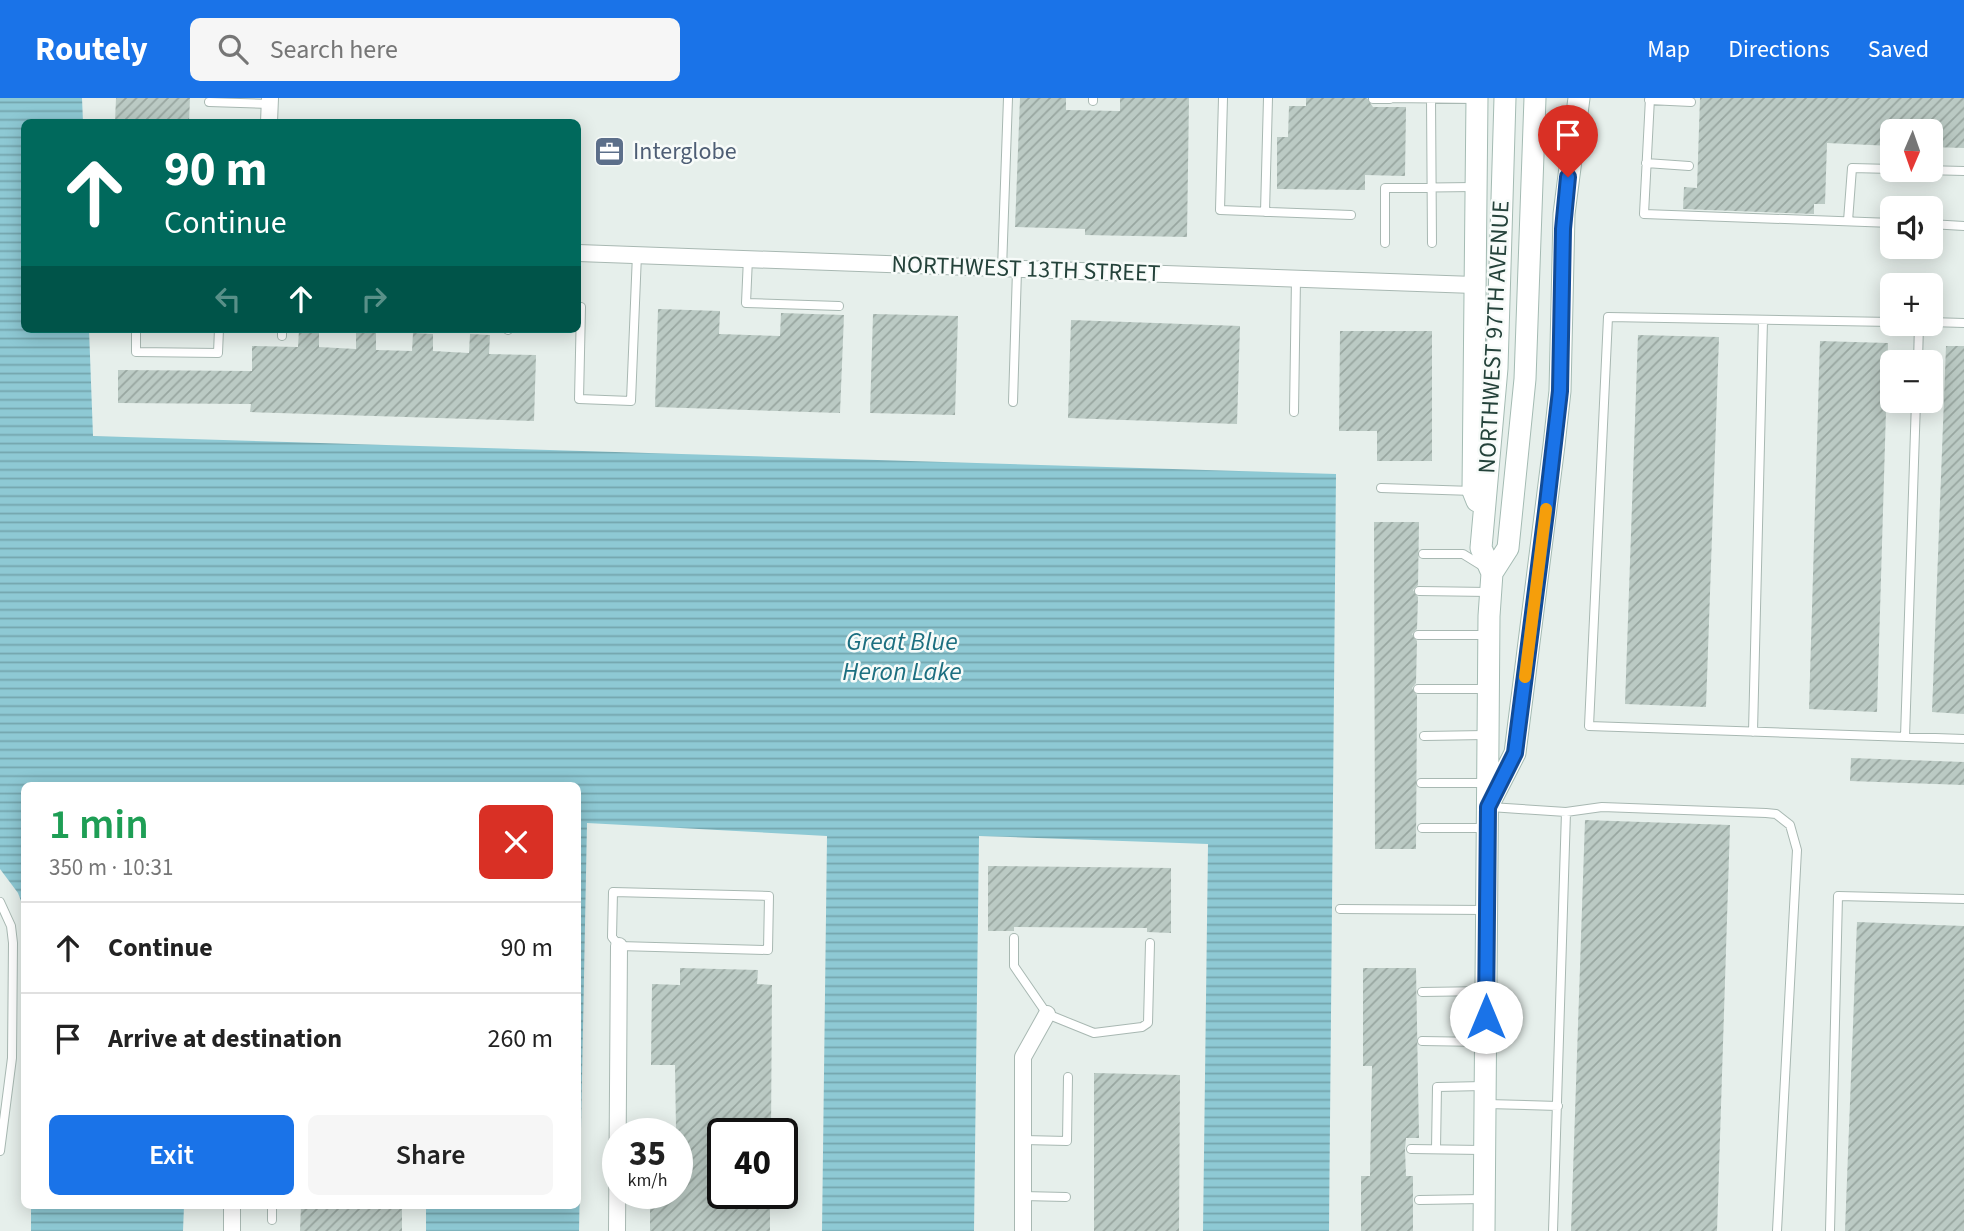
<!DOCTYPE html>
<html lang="en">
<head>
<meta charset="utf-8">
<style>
  :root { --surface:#fff; --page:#f6f6f6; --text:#222; --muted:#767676; --line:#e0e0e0; --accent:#1a73e8 }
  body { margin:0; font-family:"Source Sans 3",sans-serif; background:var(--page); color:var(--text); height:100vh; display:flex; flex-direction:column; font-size:26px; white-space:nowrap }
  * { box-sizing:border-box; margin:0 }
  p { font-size:23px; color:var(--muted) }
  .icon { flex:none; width:38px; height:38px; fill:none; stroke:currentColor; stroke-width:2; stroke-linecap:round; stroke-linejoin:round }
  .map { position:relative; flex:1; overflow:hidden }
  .drawer { position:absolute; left:21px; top:684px; width:560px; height:427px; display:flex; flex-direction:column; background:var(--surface); border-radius:10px; box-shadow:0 4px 18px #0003 }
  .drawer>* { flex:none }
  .banner { position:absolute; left:21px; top:21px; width:560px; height:214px; border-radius:10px; box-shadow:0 4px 18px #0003; background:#00695c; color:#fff; overflow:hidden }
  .needle { width:46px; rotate:182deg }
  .controls { position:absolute; left:1880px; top:21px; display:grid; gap:14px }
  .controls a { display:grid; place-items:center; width:63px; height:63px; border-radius:10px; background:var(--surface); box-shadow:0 4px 18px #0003; font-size:35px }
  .speed { position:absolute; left:602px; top:1020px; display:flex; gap:14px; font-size:35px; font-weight:700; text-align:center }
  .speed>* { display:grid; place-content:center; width:91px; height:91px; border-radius:50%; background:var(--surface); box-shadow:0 4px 18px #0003; line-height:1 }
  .speed small { font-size:18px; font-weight:400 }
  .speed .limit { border:4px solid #111; border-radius:10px; background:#fff; color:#111 }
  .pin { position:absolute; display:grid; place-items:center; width:60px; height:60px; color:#fff; margin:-72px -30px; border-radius:50% 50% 50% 0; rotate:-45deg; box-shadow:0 0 7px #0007 }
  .pin .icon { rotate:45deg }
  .me { position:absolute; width:77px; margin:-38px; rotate:0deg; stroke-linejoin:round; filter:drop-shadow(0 0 5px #0008) }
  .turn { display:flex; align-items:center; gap:24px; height:147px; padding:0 28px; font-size:32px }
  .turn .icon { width:91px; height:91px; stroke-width:2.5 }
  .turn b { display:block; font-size:49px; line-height:60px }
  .lanes { display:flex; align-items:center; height:66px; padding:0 28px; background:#0003; justify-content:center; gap:35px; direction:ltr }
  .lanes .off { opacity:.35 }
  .round { display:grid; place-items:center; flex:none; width:74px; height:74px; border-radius:10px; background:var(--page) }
  .head { display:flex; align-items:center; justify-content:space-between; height:119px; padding:0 28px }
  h1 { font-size:42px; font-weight:600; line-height:52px; color:#1e9e55 }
  .action { display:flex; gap:14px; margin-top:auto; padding:14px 28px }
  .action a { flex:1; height:80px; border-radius:10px; background:var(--accent); color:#fff; font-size:28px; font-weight:600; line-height:80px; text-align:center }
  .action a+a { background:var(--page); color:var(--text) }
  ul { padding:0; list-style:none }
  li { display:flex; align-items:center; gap:21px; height:91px; padding:0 28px; border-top:2px solid var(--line) }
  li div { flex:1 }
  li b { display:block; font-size:26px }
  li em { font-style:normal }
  header { display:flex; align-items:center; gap:42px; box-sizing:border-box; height:98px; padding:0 35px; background:var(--accent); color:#fff }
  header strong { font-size:33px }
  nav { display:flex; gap:38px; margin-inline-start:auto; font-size:24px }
  .search { width:490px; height:63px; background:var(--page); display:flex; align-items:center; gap:18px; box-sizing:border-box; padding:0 24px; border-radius:10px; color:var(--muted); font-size:26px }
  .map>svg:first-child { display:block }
  .water { fill:url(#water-rules) }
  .building { fill:url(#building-hatch) }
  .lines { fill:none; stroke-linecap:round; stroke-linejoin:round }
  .lane-casing { stroke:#a8b8b2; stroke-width:10 }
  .street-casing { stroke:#a8b8b2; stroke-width:18 }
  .secondary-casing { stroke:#a4bbb3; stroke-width:23 }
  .lane { stroke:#fff; stroke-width:8 }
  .street { stroke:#fff; stroke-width:16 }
  .secondary { stroke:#fff; stroke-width:21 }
  .route-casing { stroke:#114b97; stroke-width:18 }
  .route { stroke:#1a73e8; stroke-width:12 }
  .slow { stroke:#f59e0b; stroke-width:12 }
  .labels { text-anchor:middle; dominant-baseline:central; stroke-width:5; stroke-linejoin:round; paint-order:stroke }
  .service-label { font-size:24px; fill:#4e5e75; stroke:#f7fbf9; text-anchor:start }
  .street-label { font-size:24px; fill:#24423a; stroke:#f7fbf9 }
  .water-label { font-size:26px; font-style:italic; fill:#1c6f80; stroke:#f7fbf9 }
</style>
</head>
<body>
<header>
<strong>Routely</strong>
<div class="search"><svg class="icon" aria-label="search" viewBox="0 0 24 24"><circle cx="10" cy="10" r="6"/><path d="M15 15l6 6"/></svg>Search here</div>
<nav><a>Map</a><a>Directions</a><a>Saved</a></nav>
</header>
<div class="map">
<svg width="1964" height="1133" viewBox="0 0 1964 1133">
  <defs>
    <pattern id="water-rules" width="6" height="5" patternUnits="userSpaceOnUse" patternTransform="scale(1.75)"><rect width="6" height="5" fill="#8ec9d4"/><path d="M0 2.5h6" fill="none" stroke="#74a5ad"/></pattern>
    <pattern id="building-hatch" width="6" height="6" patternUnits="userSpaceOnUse" patternTransform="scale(1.75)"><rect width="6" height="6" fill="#bbcac4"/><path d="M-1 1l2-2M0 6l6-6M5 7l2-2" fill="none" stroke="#98a6a0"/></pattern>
  </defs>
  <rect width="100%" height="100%" fill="#e6efeb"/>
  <path class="water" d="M0 0H82L83 24H24V231H89L93 338 1336 376 1329 1133H1203L1208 746 979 738 974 1133H822L827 738 587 725 579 1133H426V1108H578V688H24V811L18 795 0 771Z
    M31 1108H184L183 1133H31Z"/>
  <path class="building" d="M116 0H190L189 24H115Z
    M1020 0H1066V12L1120 13V0H1189L1187 139 1085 137V131L1015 129Z
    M1306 0H1367L1373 9H1406L1405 78 1365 77V92L1277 91V39H1288L1289 8H1306Z
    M1700 0H1964V50L1930 49V33H1892V48L1827 45 1825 106H1814V116L1683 111 1684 89 1697 90Z
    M658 211 720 213 719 236 780 238 781 215 844 217 840 315 655 309Z
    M873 216 958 218 955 317 870 315Z
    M1071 222 1240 228 1237 326 1068 320Z
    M299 232H319V249L356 251V233L376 234V252L412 253 413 235 433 236V253L469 255 470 236 490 237 489 256 536 257 534 323 250 314 251 306 118 305V272L252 273V248L298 249Z
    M1340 233H1432V363H1377V333H1339Z
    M1638 237 1719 239 1706 609 1625 606Z
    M1820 243 1888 245 1877 614 1809 611Z
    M1946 248H1964V616L1932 614Z
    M1374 424H1419L1418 487 1413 492 1418 499 1417 531 1412 536 1417 543 1416 585 1412 590 1417 597 1416 751H1375Z
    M1851 660 1964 664V687L1850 683Z
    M1585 722 1730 727 1717 1133H1571Z
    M988 768 1171 770V835L1147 834V830L1014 829V833H988Z
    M1857 824 1964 828V1133H1845Z
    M680 870 758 872 757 886 772 887 771 1036H723V1096H770V1133H650V1102H674V1096H677L675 967H651L652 886 680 887Z
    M1363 870H1416L1419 1040H1406L1405 1052 1406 1078H1413V1133H1361V1078H1370L1372 968H1363Z
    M1094 975 1180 977 1179 1133H1094Z
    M301 1108H402V1133H300Z"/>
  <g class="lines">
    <defs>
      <path id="lane" d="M1223 0 1220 112 1351 117
        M1390 0 1477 1
        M1431 0 1432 145
        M1650 0 1644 116 1892 125
        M1373 1H1390
        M1649 2 1691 4
        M1093 3V0
        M209 4 269 6
        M1646 65 1689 68
        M1924 72 1964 73
        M1265 114 1268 0
        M1848 123 1852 70 1892 71
        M1930 126 1964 128
        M1385 145V90L1475 89
        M748 160 746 205 839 208
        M1002 171 1008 0
        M581 209 579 301 631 303 637 156
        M1892 224 1608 219 1589 628 1964 641
        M1930 224 1964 225
        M136 231V254L218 255 219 231
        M508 232V231
        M282 238V231
        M1918 264 1919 226
        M1013 304 1017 172
        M1294 314 1296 180
        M1381 390 1473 393
        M1423 456H1463L1484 469
        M1419 493 1488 494
        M1418 537H1486
        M1418 591H1486
        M1753 634 1763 222
        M1424 638 1485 637
        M1905 639 1916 303
        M1421 685H1488
        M1490 709 1566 714 1602 709 1766 715 1776 716 1790 727 1797 752 1777 1133
        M1422 730H1487
        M613 794 769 798 768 852 619 848 612 839Z
        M0 804 11 828 13 845 12 960 0 1053
        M1340 811 1486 812
        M1014 840V868L1047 916 1094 935 1142 929 1148 925 1150 845
        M1422 894 1486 893
        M1422 943 1483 944
        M1487 1006 1558 1008
        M1024 1042 1067 1043 1068 979
        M1411 1051 1482 1052
        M1436 1051 1437 989 1483 988
        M1023 1098 1066 1099
        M1419 1102 1482 1101
        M272 1122V1108
        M1553 1133 1566 714
        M1830 1133 1838 798 1964 801"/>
      <path id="street" d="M269 24 270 0
        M578 155 1474 187
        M232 1133V1108
        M617 1133 619 848
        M1023 1133V959L1047 916"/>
      <path id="secondary" d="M1477 0 1473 393 1477 403
        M1492 475 1481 450 1497 270 1505 0
        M1490 704 1515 655 1554 347 1560 293 1564 116 1579 0
        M1484 1133 1489 518 1492 475 1508 450 1525 281 1535 0"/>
    </defs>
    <use href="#lane" class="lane-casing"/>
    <use href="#street" class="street-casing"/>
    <use href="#secondary" class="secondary-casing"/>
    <use href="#lane" class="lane"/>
    <use href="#street" class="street"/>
    <use href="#secondary" class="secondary"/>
  </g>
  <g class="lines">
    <defs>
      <path id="route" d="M1486 919 1488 709 1515 655 1546 414 1560 293 1563 131 1568 79"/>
    </defs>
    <use href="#route" class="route-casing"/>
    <use href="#route" class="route"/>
    <path class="slow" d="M1525 579 1546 411"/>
  </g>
  <defs>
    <symbol id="office-square" viewBox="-11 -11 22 22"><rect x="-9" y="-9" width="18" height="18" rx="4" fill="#5c6f8a" stroke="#f7fbf9"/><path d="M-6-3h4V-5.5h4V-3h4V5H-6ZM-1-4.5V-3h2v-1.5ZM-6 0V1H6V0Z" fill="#fff"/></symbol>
  </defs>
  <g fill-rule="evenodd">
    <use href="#office-square" x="592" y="36" width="35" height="35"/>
  </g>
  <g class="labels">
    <g class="service-label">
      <text x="633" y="53">Interglobe</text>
    </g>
    <g class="street-label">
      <text transform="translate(1026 171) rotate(2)">NORTHWEST 13TH STREET</text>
      <text transform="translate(1494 239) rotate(-87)">NORTHWEST 97TH AVENUE</text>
    </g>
    <g class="water-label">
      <text x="902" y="543">Great Blue<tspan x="902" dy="30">Heron Lake</tspan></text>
    </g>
  </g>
</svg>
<div class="controls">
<a><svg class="needle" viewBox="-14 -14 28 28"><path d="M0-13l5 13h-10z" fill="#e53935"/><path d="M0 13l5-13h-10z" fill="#767676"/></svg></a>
<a><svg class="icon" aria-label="sound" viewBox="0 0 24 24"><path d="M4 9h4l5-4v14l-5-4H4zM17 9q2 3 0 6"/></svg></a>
<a>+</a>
<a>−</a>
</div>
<div class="speed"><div>35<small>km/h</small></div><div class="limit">40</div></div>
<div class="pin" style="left:1568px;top:79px;background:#d93025"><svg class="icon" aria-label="arrive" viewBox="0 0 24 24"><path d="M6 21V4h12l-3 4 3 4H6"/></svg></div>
<svg class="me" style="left:1486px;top:919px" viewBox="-20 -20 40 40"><circle r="19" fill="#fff"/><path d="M0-13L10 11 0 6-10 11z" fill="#1a73e8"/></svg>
<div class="banner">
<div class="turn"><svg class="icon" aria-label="ahead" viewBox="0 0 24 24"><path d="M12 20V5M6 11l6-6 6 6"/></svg><div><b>90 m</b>Continue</div></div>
<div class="lanes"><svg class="icon off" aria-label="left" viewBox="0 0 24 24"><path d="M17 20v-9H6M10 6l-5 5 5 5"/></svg><svg class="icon" aria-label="ahead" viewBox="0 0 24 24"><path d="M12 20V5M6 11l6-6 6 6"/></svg><svg class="icon off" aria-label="right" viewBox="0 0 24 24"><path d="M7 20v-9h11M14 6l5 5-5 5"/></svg></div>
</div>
<section class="drawer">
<div class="head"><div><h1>1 min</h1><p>350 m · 10:31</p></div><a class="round" style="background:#d93025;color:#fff"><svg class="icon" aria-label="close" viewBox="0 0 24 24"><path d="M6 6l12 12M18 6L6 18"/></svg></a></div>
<ul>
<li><svg class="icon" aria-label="ahead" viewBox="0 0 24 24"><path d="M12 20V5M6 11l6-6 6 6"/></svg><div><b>Continue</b></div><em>90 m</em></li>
<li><svg class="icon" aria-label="arrive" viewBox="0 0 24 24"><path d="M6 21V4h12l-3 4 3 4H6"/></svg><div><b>Arrive at destination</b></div><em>260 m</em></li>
</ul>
<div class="action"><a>Exit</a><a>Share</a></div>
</section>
</div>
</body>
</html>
